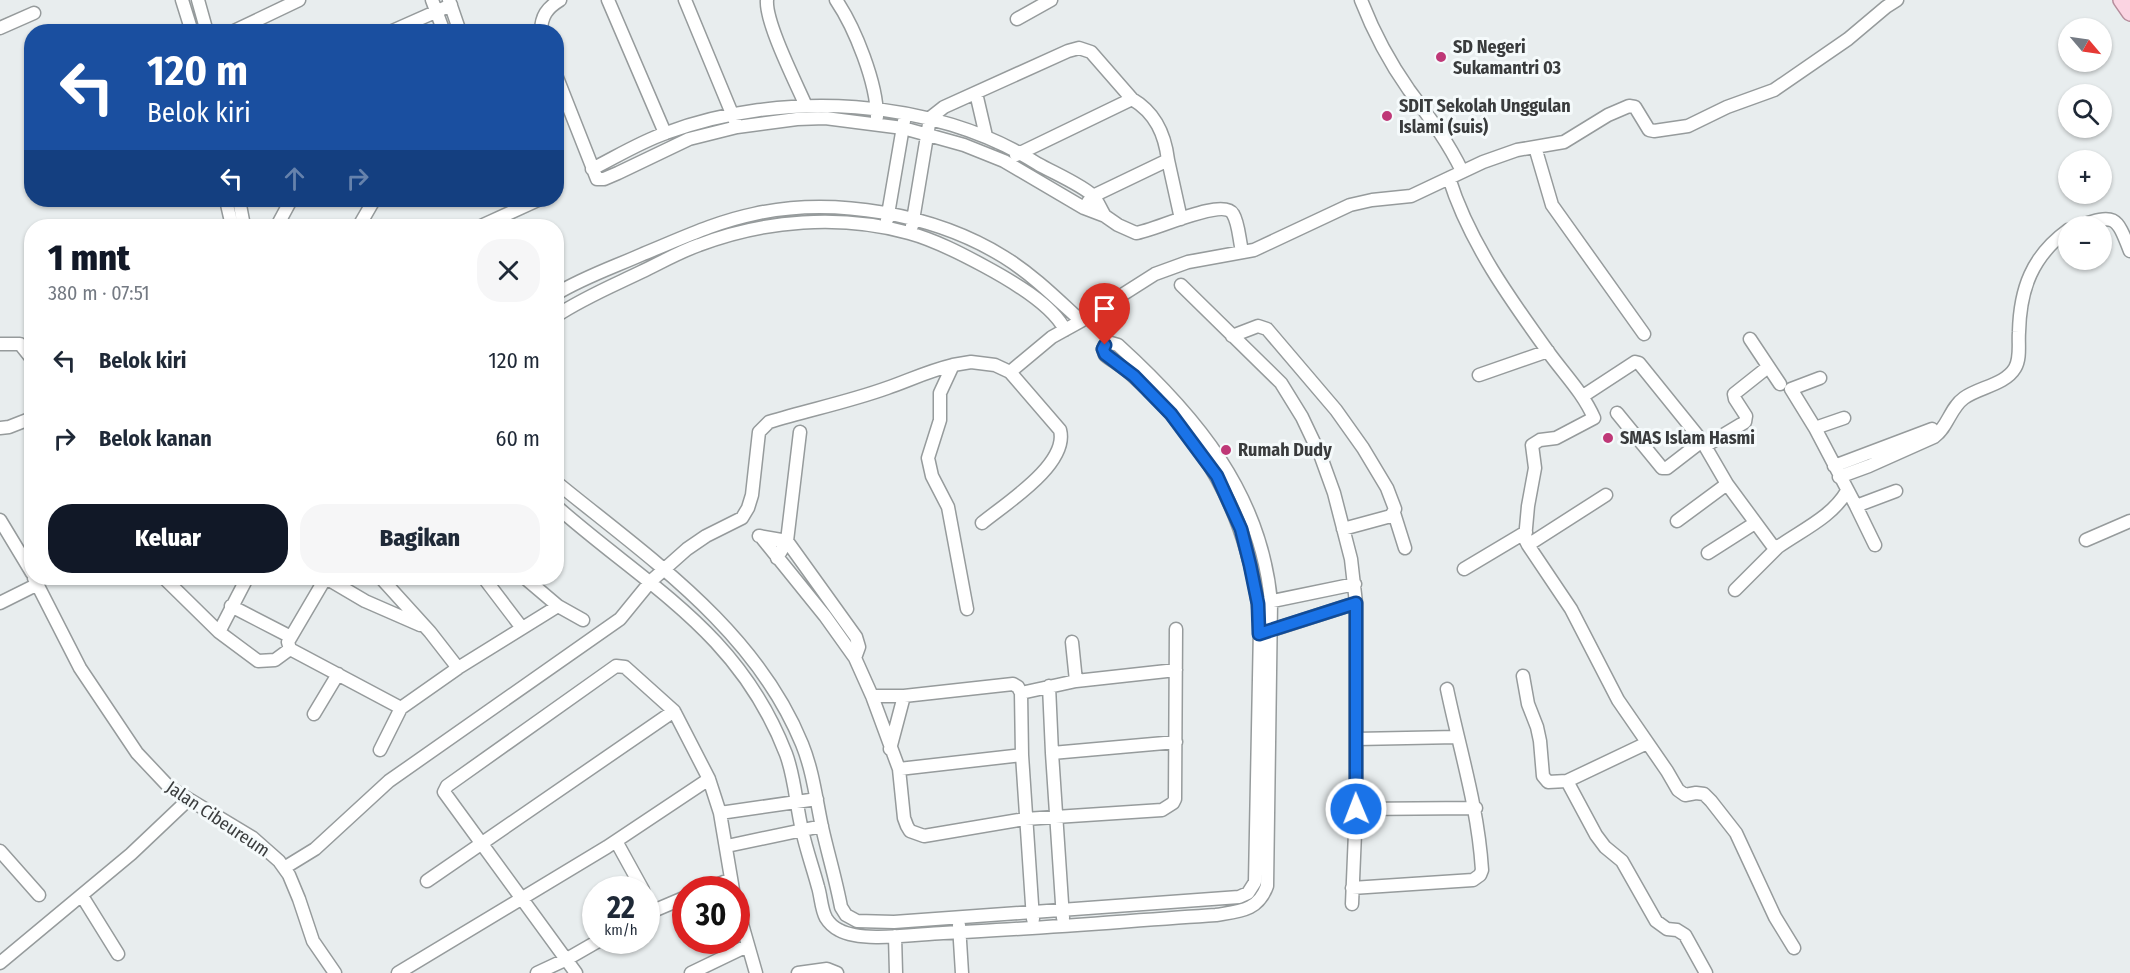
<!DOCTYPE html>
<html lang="id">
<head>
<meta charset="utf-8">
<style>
  :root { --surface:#fff; --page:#f6f6f7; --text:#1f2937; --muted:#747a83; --accent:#111827 }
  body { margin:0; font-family:"Fira Sans Condensed",sans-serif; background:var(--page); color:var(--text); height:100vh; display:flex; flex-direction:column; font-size:22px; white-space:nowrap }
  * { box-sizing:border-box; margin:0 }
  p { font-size:20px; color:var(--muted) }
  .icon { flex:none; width:33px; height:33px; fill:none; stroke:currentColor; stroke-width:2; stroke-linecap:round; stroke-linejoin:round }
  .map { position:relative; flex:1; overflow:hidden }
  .sheet { position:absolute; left:24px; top:219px; width:540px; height:366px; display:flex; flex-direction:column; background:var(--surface); border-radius:24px; box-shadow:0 2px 4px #0004 }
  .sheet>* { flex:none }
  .hud { position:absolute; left:24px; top:24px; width:540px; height:183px; border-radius:24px; box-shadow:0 2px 4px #0004; background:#1a4fa0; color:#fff; overflow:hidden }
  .needle { width:39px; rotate:119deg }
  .tools { position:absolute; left:2058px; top:18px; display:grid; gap:12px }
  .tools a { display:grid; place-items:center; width:54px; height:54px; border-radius:50%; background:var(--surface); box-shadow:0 2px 4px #0004; font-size:30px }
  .speed { position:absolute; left:582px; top:876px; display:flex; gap:12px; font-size:30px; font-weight:700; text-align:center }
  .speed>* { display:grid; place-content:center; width:78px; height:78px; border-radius:50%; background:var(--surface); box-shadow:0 2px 4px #0004; line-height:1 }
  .speed small { font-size:15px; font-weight:400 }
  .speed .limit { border:9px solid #d22; background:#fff; color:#111 }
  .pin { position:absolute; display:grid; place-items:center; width:51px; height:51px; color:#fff; margin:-62px -26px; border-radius:50% 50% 50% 0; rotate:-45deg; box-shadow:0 0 6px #0007 }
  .pin .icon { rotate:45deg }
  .me { position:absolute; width:66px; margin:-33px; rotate:359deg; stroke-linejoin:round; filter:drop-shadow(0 0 4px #0008) }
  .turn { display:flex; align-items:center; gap:21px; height:126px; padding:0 24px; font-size:27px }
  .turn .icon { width:78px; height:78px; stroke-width:2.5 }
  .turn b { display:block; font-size:42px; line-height:51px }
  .lanes { display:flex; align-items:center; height:57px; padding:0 24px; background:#0003; justify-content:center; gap:30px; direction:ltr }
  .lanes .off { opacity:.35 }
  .round { display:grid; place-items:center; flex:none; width:63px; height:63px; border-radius:24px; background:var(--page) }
  .headline { display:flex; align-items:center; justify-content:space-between; height:102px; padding:0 24px }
  h1 { font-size:36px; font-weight:800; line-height:45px; color:var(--accent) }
  .action { display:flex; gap:12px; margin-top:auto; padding:12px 24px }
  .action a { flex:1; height:69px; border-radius:24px; background:var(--accent); color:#fff; font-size:24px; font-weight:800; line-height:69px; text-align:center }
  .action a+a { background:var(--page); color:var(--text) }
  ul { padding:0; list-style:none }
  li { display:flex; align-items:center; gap:18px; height:78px; padding:0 24px }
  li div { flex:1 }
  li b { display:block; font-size:22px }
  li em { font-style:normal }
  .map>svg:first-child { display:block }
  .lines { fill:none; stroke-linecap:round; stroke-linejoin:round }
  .minor-casing { stroke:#969b9c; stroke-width:15 }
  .major-casing { stroke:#b68d9c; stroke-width:18 }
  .minor { stroke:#fff; stroke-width:12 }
  .major { stroke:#fbd4e2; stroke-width:15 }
  .route-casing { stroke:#114b97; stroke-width:15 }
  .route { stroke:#1a73e8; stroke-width:10 }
  .poi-dot { fill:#bf3877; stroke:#f5fafb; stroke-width:2 }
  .labels { text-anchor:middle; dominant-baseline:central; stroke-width:6; stroke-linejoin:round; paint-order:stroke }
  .poi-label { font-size:18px; font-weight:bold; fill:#3a3c3d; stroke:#f5fafb; text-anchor:start }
  .street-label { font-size:18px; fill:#3a3c3d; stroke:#f5fafb }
</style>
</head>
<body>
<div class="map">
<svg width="2130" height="973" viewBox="0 0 2130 973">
  <rect width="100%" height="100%" fill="#e8edee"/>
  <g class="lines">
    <defs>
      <path id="minor" d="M182 0 192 32
        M198 0 207 32
        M432 0 444 32
        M449 0 460 32
        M608 0 665 133
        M685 0 735 121
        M767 0C765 22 796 83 806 106
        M836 0C855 28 877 83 877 117
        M1361 0C1373 31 1390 63 1409 90 1429 117 1447 140 1462 171
        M1017 19 1051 0
        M0 28 34 13
        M232 32 299 0
        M390 32 451 5
        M541 32C541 16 547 8 560 0
        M556 75 597 179H604L618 173 689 139 737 127 797 119 825 118 903 128 964 145 1004 161 1084 208 1105 216 1118 225 1136 233C1154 231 1223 197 1233 214 1238 222 1239 236 1241 246
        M976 93 986 136
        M1535 147 1552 205 1644 334
        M1016 155 1132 99C1156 113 1165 135 1168 160L1093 196 1088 202
        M1168 160 1181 219
        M592 169C616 157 640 142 666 133 781 90 933 97 1038 164 1052 172 1084 186 1093 196 1098 201 1101 210 1105 216
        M1449 178C1469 242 1510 299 1549 353 1565 375 1583 393 1594 418L1556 438 1540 440 1532 445 1535 468 1528 506 1525 539 1528 545 1571 609 1618 700 1667 771 1678 790 1685 795 1696 793 1704 794 1711 801 1736 833 1775 917 1794 948
        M226 200 232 226
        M239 200 244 226
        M887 220 904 121
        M277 226 291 200
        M359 226 374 200
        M481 226 538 200
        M912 226 930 118 944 107 1068 51 1079 48 1091 52 1132 99
        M2078 226C2115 214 2116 215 2130 251
        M1181 285 1281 383 1302 417 1321 457 1334 493 1351 559 1356 603V809L1352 904
        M556 294C584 277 614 267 643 254 680 239 715 222 754 214 834 196 935 214 1004 257 1033 275 1056 298 1081 321
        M556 316C583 298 612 286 641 272 660 263 679 252 699 245 764 220 841 214 909 233 935 240 960 253 984 266 1010 280 1052 304 1065 330
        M1232 336 1258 326 1267 329 1336 410 1363 448 1387 488 1395 509 1391 516 1343 529
        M1750 339 1780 384
        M0 344H20L32 359
        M1010 372 1052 337 1081 321 1155 274 1188 262 1254 250 1350 205 1372 200 1411 196 1483 162 1517 150 1564 142 1608 115 1629 106 1635 107 1649 130 1654 131 1688 126 1727 107 1774 90 1848 39 1886 7 1897 0
        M1479 375 1548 351
        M1820 378 1791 389 1815 428 1856 506 1896 491
        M1583 396 1635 362 1639 363 1702 441 1727 484 1772 545 1778 547C1802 530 1832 517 1847 491
        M1617 413 1662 468H1667L1702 441
        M0 428 9 427 32 418
        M1815 428 1844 418
        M1705 446 1745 422 1746 416 1735 399 1734 394 1768 367
        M1834 466 1932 429
        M1839 477 1869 466 1934 437C1948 427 1950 408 1964 398 1979 387 2005 385 2015 368 2021 358 2018 344 2019 332 2020 289 2032 256 2068 230
        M556 482C649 558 755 629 802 744 813 771 816 799 822 827 828 854 836 880 841 907L846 915 857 921 894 922 1239 897 1248 893 1255 882 1260 628 1258 604 1355 584
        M556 506C648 587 739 632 786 754 795 778 796 805 802 830 806 849 813 868 818 887 821 896 821 909 826 918 829 923 833 927 839 930 862 943 916 934 943 933 1034 929 1125 921 1216 915 1240 911 1258 911 1267 886L1271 602C1261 493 1196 416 1118 345L1111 343 1105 345 1103 349 1105 355C1114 362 1125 368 1134 377 1205 440 1244 511 1258 604
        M1856 506 1875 545
        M1394 513 1405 548
        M0 520 32 573
        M1677 521 1727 484
        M759 536 787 541 856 637 859 647 855 658
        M762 538 825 616 855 658 872 696 899 769 904 818 907 826 910 831 924 836 1025 819 1162 810 1173 803 1175 799 1176 629
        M2086 540 2130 521
        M1528 545 1606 495
        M1708 553 1755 523
        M777 558 787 541 800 432
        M1464 569 1526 532
        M34 578 80 668 137 753 170 788 253 838 279 861 289 875 299 899 313 941 335 973
        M164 578 219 632 258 661 275 660 290 649
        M326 578 365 601 420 625
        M381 578 430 632 458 668 558 606
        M484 578 522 628
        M525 578 558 606 583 620
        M325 579 288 642 290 649 401 708 458 668
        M1735 590 1778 547
        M0 603 38 584
        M231 606 291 637
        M967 609 948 507 932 476 928 458 940 420V393L953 365 971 362 995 365 1010 372 1060 430C1069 464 1005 504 982 523
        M219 632 247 578
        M1266 632 1356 603
        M1523 676 1528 704 1537 727 1540 741 1543 776 1548 782 1567 781
        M1076 681 1176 670
        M1049 686 1052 753 1063 918
        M1021 693 1022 755 1033 919
        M872 696H904L1013 684 1018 687 1021 693 1076 681 1072 642
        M314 714 338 674
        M1356 739 1457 737
        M1647 743 1567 781 1596 835 1605 847 1622 861 1656 921 1667 929 1677 930 1685 935 1706 973
        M890 749 904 696
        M380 750 401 708
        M1052 753 1176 742
        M899 769 1022 755
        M1356 809 1476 808
        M720 813 817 799
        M616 841 643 890
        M727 846 822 826
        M0 851 39 895
        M284 868 315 849 389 781 620 619 651 581 687 549 706 536 742 518 748 508 752 495 759 432 769 422C808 410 848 402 887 388 910 380 928 371 953 365
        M427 881 674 711
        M1352 888 1473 880 1480 875 1482 870C1478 807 1460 751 1447 689
        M705 890 731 879
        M82 896 118 954
        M736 903 756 973
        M646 914 686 897
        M959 925 962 973
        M895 936 896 973
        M0 963 131 854 188 800
        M398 973 607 847 709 779
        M537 973 567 959 600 940
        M576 973 444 792 447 786 616 666 625 667 674 711 709 779 720 813 733 890
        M691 973 747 946
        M798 973 827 969 837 973"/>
      <path id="major" d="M2121 0 2130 13"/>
    </defs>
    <use href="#minor" class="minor-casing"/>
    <use href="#major" class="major-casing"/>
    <use href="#minor" class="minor"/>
    <use href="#major" class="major"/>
  </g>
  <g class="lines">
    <defs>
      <path id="route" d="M1105 345 1103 349 1105 354 1134 376 1171 414 1217 476 1241 529 1250 565 1258 604 1259 634 1356 603V809"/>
    </defs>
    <use href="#route" class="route-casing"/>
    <use href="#route" class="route"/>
  </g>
  <g class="poi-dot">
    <circle cx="1441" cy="57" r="6"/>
    <circle cx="1387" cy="116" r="6"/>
    <circle cx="1608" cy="438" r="6"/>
    <circle cx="1226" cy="450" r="6"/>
  </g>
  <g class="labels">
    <g class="poi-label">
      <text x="1453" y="47">SD Negeri<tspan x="1453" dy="21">Sukamantri 03</tspan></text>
      <text x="1399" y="106">SDIT Sekolah Unggulan<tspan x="1399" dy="21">Islami (suis)</tspan></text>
      <text x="1620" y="438">SMAS Islam Hasmi</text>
      <text x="1238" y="450">Rumah Dudy</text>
    </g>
    <g class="street-label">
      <text transform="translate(218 819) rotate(34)">Jalan Cibeureum</text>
    </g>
  </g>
</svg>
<div class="tools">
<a><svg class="needle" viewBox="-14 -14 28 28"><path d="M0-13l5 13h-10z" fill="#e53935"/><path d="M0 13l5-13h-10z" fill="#747a83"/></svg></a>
<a><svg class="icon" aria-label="search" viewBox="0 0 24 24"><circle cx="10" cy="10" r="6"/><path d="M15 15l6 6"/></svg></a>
<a>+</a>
<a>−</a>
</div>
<div class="speed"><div>22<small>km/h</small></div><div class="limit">30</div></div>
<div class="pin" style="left:1105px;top:345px;background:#d93025"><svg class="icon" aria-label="arrive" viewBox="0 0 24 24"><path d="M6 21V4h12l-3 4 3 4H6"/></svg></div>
<svg class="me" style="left:1356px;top:809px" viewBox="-20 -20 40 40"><circle r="17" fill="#1a73e8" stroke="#fff" stroke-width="3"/><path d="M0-11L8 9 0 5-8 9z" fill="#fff"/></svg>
<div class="hud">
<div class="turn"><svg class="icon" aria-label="left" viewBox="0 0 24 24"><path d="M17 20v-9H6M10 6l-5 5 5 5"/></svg><div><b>120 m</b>Belok kiri</div></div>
<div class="lanes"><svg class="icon" aria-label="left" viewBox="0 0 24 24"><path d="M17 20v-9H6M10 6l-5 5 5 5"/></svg><svg class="icon off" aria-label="ahead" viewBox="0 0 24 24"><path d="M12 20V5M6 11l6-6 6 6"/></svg><svg class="icon off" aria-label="right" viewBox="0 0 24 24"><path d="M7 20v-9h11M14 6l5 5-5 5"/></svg></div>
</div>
<section class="sheet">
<div class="headline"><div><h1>1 mnt</h1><p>380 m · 07:51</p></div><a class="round"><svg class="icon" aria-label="close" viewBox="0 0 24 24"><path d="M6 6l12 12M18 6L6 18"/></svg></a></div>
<ul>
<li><svg class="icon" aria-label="left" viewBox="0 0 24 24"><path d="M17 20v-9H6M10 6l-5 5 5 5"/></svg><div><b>Belok kiri</b></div><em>120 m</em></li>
<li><svg class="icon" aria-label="right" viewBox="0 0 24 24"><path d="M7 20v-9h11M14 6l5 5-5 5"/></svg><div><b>Belok kanan</b></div><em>60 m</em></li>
</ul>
<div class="action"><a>Keluar</a><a>Bagikan</a></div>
</section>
</div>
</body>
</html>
